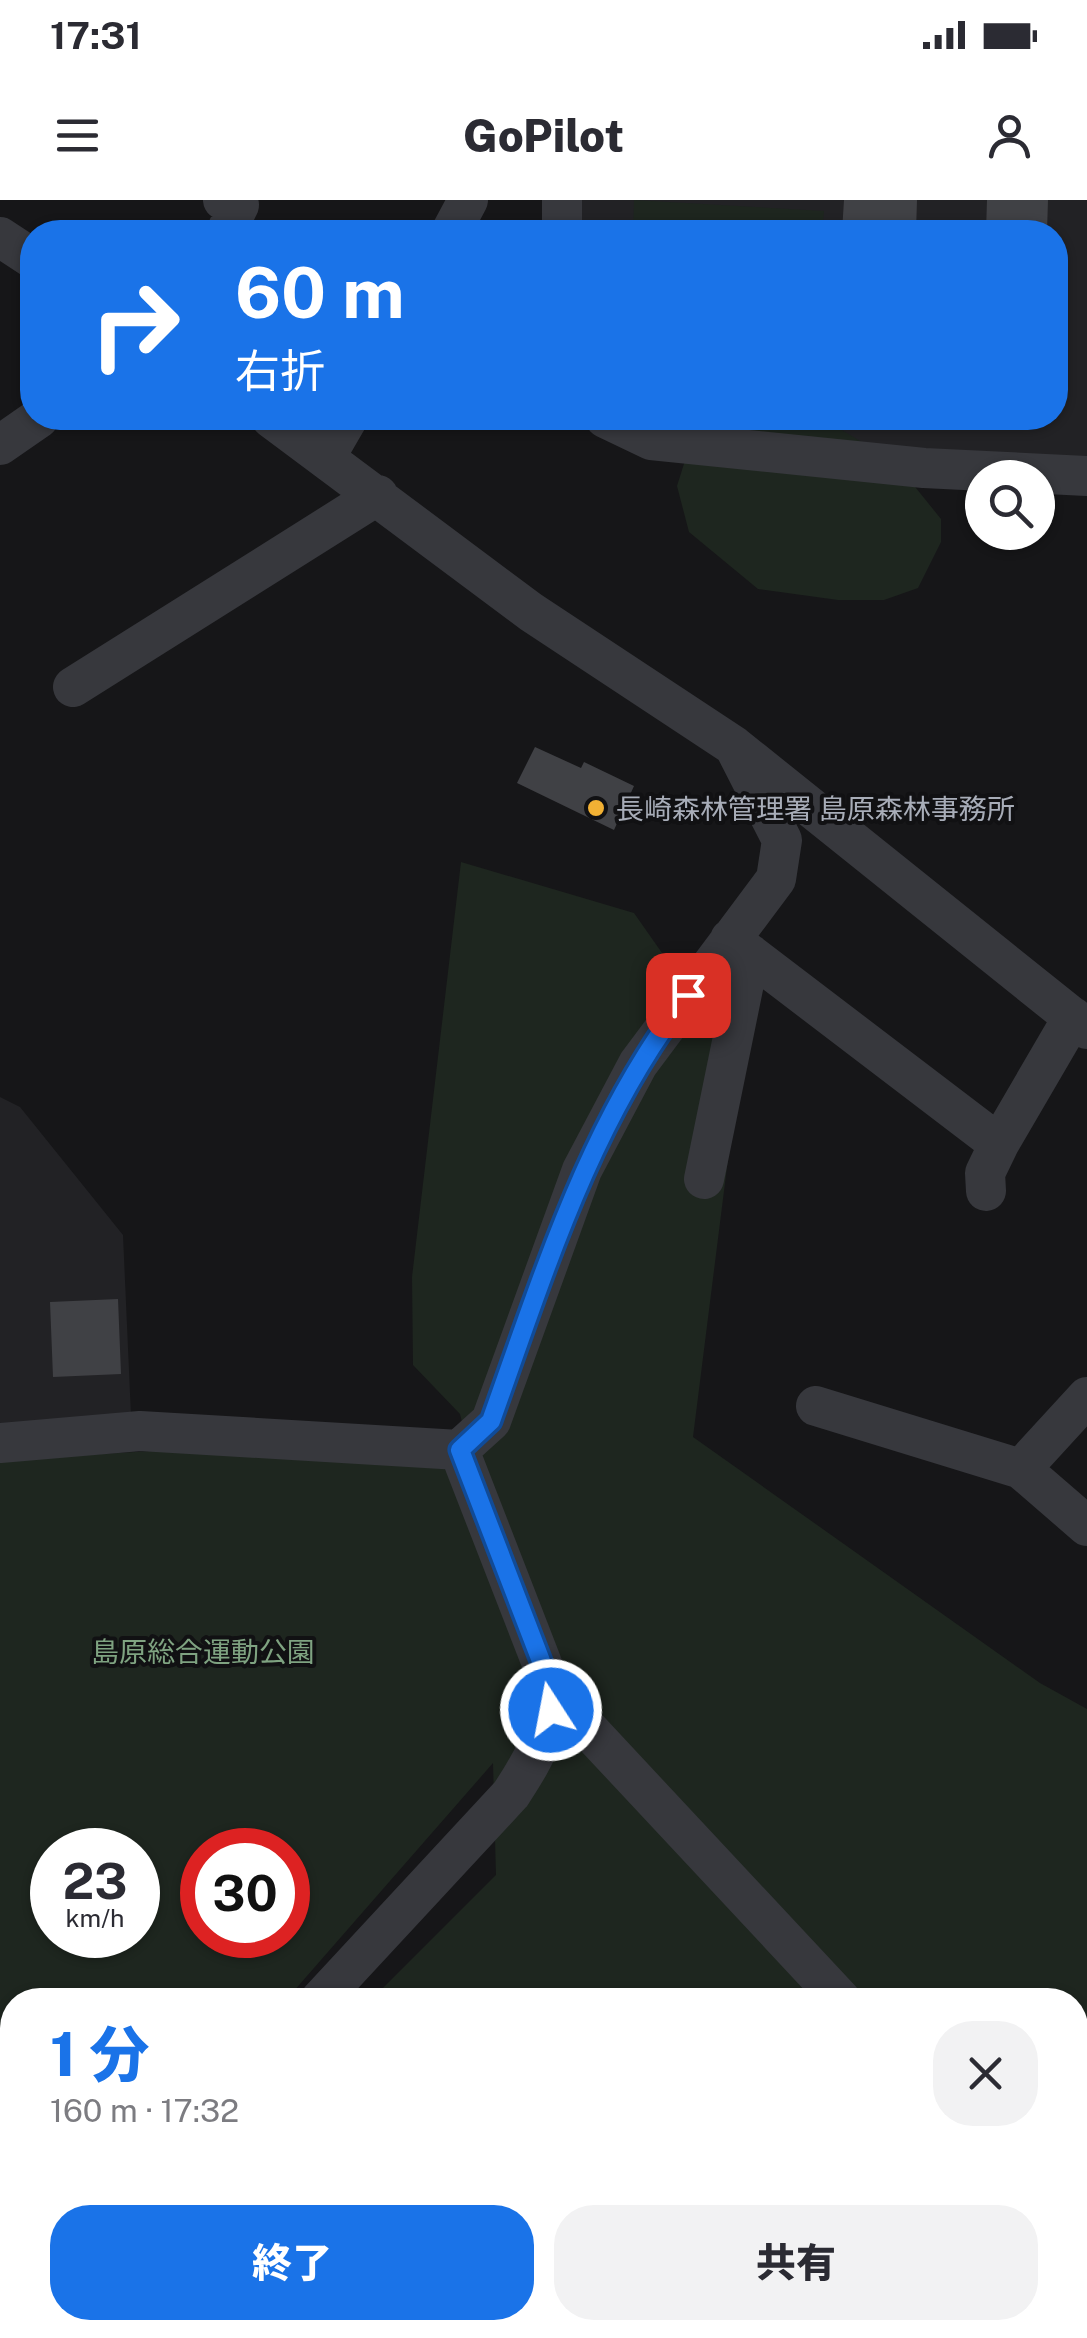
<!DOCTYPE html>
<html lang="ja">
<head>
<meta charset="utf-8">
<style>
  :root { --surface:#fff; --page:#f2f2f3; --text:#2b2b33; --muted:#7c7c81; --accent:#1a73e8 }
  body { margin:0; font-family:"Public Sans","Noto Sans JP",sans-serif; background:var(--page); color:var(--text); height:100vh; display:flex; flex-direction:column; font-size:38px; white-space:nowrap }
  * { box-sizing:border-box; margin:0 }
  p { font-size:32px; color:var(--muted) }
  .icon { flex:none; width:55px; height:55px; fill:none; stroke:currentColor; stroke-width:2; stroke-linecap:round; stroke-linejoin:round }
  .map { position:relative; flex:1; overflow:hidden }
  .side { position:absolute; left:0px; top:1788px; width:1088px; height:352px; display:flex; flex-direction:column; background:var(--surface); border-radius:40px 40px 0 0; box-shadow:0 2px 8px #0004 }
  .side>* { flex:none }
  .hud { position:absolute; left:20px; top:20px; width:1048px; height:210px; border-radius:40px; box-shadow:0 2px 8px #0004; background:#1a73e8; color:#fff; overflow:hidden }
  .buttons { position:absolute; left:965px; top:260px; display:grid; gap:20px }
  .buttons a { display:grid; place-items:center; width:90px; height:90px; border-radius:50%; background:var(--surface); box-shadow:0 2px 8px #0004; font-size:50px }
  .speed { position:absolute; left:30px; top:1628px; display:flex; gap:20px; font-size:50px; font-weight:700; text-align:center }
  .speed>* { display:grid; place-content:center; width:130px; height:130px; border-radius:50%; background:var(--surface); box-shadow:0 2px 8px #0004; line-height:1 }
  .speed small { font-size:25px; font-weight:400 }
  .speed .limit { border:15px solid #d22; background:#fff; color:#111 }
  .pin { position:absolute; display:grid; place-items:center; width:85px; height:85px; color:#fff; margin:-42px; border-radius:20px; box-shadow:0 5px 15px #0006 }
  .me { position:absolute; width:110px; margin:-55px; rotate:349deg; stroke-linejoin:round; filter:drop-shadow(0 0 8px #0008) }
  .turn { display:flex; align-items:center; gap:35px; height:210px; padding:0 50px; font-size:45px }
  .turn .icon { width:130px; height:130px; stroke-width:2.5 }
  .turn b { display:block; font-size:70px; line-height:85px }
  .round { display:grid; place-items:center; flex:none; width:105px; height:105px; border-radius:40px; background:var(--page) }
  .overview { display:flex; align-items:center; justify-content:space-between; height:170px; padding:0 50px }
  h1 { font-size:60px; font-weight:800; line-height:75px; color:var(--accent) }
  .button { display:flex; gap:20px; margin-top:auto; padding:20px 50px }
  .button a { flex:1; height:115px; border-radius:40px; background:var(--accent); color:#fff; font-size:40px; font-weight:800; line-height:115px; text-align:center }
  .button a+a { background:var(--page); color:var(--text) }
  .status { display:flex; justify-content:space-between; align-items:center; height:70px; padding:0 50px; background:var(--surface); direction:ltr }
  .status svg { height:28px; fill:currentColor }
  header { display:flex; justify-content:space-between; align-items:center; height:130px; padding:0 50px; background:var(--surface); font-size:45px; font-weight:800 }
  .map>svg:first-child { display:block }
  .built { fill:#222225 }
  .green { fill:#1e261f; fill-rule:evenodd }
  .building { fill:#404145 }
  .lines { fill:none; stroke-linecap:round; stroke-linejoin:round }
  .minor { stroke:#37383d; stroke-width:40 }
  .route-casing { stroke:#114b97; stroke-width:25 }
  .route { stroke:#1a73e8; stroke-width:18 }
  .poi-dot { fill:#f2b134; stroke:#111113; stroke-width:4 }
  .labels { text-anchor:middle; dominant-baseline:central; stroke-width:8; stroke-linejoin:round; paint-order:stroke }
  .poi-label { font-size:28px; fill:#a8adb8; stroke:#111113; text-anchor:start }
  .park-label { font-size:28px; fill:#7fa381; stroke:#111113 }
</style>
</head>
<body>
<div class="status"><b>17:31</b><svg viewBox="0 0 49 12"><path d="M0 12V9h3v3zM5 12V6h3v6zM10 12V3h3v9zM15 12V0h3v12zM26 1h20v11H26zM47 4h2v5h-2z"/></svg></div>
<header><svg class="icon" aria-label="menu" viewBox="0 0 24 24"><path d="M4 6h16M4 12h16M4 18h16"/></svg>GoPilot<svg class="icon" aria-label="person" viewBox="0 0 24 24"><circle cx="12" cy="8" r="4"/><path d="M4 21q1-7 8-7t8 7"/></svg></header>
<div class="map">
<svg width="1087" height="2138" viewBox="0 0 1087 2138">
  <rect width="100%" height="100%" fill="#161618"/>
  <path class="built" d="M574 0H1087V267L686 223 671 218H1055V32H574Z
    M0 897 20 907 123 1035 131 1216 0 1226Z"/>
  <path class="green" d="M634 0 824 11 822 32H633Z
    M733 218H822L895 262 941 319V342L918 388 884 400H838L758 389 689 332 677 286 688 251Z
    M461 662 634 713 740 864 693 1237 1040 1483 1087 1509V2138H0V2087L12 2082V2128H1075V1800H371L496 1675 493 1563 286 1800H12V2058L0 2064V1260L152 1251 444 1268 490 1331 460 1214 413 1165 412 1077ZM52 1650H138V1735H52ZM202 1650H288V1735H202Z"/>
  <path class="building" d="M844 0H917L916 32H842Z
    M987 0H1048L1047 32H986Z
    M535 547 581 568 584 562 634 586 614 630 517 583Z
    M118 1099 121 1174 53 1177 50 1102Z"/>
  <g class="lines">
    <path class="minor" d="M223 0 239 5 226 32
      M562 0V32
      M451 32 468 0
      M0 37 32 58
      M271 218 531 412 734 546 1087 829
      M605 218 651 240 924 268 1087 276
      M0 245 39 218
      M326 256 348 218
      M73 487 378 295
      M730 739 999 944 1073 817
      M704 979 750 754
      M986 991 985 973 999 944
      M816 1206 1021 1269 1087 1326
      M0 1243 140 1231 459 1250 491 1221 582 970 638 864 776 679 782 640 734 546
      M1021 1269 1087 1197
      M551 1510 587 1528 841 1800
      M320 1800 511 1594C539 1551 553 1526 546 1474L459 1250
      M0 2078 12 2072
      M1024 2128 1027 2138"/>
  </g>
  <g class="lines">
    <defs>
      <path id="route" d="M551 1510 546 1474 460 1250 491 1221C544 1073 590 921 688 795"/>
    </defs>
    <use href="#route" class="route-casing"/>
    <use href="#route" class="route"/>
  </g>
  <circle class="poi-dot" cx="596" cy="608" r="10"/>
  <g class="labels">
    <g class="poi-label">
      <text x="616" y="608">長崎森林管理署 島原森林事務所</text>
    </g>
    <g class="park-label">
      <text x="203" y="1451">島原総合運動公園</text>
    </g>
  </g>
</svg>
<div class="buttons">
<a><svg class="icon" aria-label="search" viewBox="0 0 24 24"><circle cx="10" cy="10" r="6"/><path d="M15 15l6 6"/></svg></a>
</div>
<div class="speed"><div>23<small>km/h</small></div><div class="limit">30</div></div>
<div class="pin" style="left:688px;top:795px;background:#d93025"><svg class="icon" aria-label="arrive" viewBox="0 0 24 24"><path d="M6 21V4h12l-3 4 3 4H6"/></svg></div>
<svg class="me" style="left:551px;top:1510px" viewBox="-20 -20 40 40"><circle r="17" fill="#1a73e8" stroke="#fff" stroke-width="3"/><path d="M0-11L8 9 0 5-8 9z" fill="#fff"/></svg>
<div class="hud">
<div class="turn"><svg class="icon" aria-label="right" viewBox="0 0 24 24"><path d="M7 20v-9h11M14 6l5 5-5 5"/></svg><div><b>60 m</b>右折</div></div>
</div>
<section class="side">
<div class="overview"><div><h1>1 分</h1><p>160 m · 17:32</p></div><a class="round"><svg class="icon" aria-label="close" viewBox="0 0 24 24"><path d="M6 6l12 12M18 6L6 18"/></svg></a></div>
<div class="button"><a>終了</a><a>共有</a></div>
</section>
</div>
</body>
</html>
